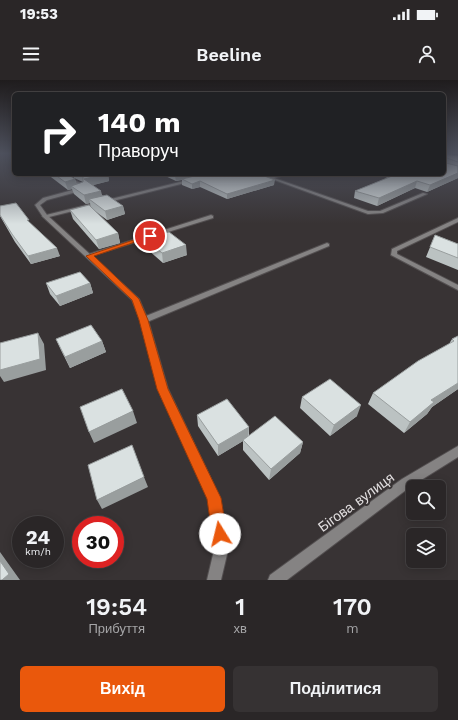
<!DOCTYPE html>
<html lang="uk">
<head>
<meta charset="utf-8">
<style>
  :root { --surface:#2a2627; --page:#363233; --text:#f1f3f6; --muted:#a5a5a7; --line:#464344; --accent:#ea580c }
  body { margin:0; font-family:"Work Sans",sans-serif; background:var(--page); color:var(--text); height:100vh; display:flex; flex-direction:column; font-size:15px; white-space:nowrap }
  * { box-sizing:border-box; margin:0 }
  p { font-size:13px; color:var(--muted) }
  .icon { flex:none; width:22px; height:22px; fill:none; stroke:currentColor; stroke-width:2; stroke-linecap:round; stroke-linejoin:round }
  .map { position:relative; height:500px; overflow:hidden }
  .side { display:flex; flex-direction:column; background:var(--surface); flex:1 }
  .side>* { flex:none }
  .banner { position:absolute; left:12px; top:12px; width:434px; height:84px; border-radius:6px; box-shadow:0 2px 10px #0003,0 0 0 1px var(--line); background:#202124; color:#fff; overflow:hidden }
  .buttons { position:absolute; left:406px; top:400px; display:grid; gap:8px }
  .buttons a { display:grid; place-items:center; width:40px; height:40px; border-radius:6px; background:var(--surface); box-shadow:0 2px 10px #0003,0 0 0 1px var(--line); font-size:20px }
  .speed { position:absolute; left:12px; top:436px; display:flex; gap:8px; font-size:20px; font-weight:700; text-align:center }
  .speed>* { display:grid; place-content:center; width:52px; height:52px; border-radius:50%; background:var(--surface); box-shadow:0 2px 10px #0003,0 0 0 1px var(--line); line-height:1 }
  .speed small { font-size:10px; font-weight:400 }
  .speed .limit { border:6px solid #d22; background:#fff; color:#111 }
  .pin { position:absolute; display:grid; place-items:center; width:34px; height:34px; color:#fff; margin:-17px; border:2px solid #fff; border-radius:50%; box-shadow:0 1px 4px #0007 }
  .me { position:absolute; width:44px; margin:-22px; rotate:351deg; stroke-linejoin:round; filter:drop-shadow(0 0 3px #0008) }
  .turn { display:flex; align-items:center; gap:14px; height:84px; padding:0 20px; font-size:18px }
  .turn .icon { width:52px; height:52px; stroke-width:2.5 }
  .turn b { display:block; font-size:28px; line-height:34px }
  .eta { display:flex; justify-content:space-evenly; align-items:center; height:68px; text-align:center }
  .eta b { font-size:24px; font-weight:600; line-height:28px }
  .action { display:flex; gap:8px; margin-top:auto; padding:8px 20px }
  .action a { flex:1; height:46px; border-radius:6px; background:var(--accent); color:#fff; font-size:16px; font-weight:600; line-height:46px; text-align:center }
  .action a+a { background:var(--page); color:var(--text) }
  .status { display:flex; justify-content:space-between; align-items:center; height:28px; padding:0 20px; background:var(--surface); direction:ltr }
  .status svg { height:11px; fill:currentColor }
  header { display:flex; justify-content:space-between; align-items:center; height:52px; padding:0 20px; background:var(--surface); font-size:18px; font-weight:600 }
  .map>svg:first-child { display:block }
  .lines { fill:none; stroke-linecap:round; stroke-linejoin:round }
  .lane-casing { stroke:#534f50; stroke-width:2 }
  .street-casing { stroke:#534f50; stroke-width:2 }
  .lane { fill:#858383; fill-rule:evenodd }
  .street { fill:#858383; fill-rule:evenodd }
  .wall { fill:#bbc2c2 }
  .shaded-wall { fill:#999e9e }
  .building { fill:#dae1e1; stroke:#999e9e }
  .route { fill:#ea580c; stroke:#983908 }
  .labels { text-anchor:middle; dominant-baseline:central; stroke-width:4; stroke-linejoin:round; paint-order:stroke }
  .near-street-label { font-size:14px; fill:#e2dfe0; stroke:#383334 }
</style>
</head>
<body>
<div class="status"><b>19:53</b><svg viewBox="0 0 49 12"><path d="M0 12V9h3v3zM5 12V6h3v6zM10 12V3h3v9zM15 12V0h3v12zM26 1h20v11H26zM47 4h2v5h-2z"/></svg></div>
<header><svg class="icon" aria-label="menu" viewBox="0 0 24 24"><path d="M4 6h16M4 12h16M4 18h16"/></svg>Beeline<svg class="icon" aria-label="person" viewBox="0 0 24 24"><circle cx="12" cy="8" r="4"/><path d="M4 21q1-7 8-7t8 7"/></svg></header>
<div class="map">
<svg width="458" height="500" viewBox="0 0 458 500">
  <rect width="100%" height="100%" fill="#383334"/>
  <g class="lines">
    <defs>
      <path id="lane" d="M280 94H288L274 98 368 131H380L423 113 427 114 383 133 368 134 269 98 270 96Z
        M192 99 193 101 45 138 42 136Z
        M211 135 213 136V138L91 176H87L86 175Z
        M327 163 329 164V166L147 242H144L140 240 141 238Z"/>
      <path id="street" d="M71 94H76L71 98 84 105V110L47 120 40 125 47 135 139 219 148 240 168 309 220 418 229 466 221 500H207L215 466 208 419 158 309 140 240 132 220 43 137 35 125 43 118 80 108V107L66 98Z
        M259 94H265L273 98 270 99Z
        M458 138V142L397 171V174L458 205V210L391 175 392 169Z
        M458 366V377L410 407 287 500H268L270 495 402 399Z"/>
    </defs>
    <use href="#lane" class="lane-casing"/>
    <use href="#street" class="street-casing"/>
    <use href="#lane" class="lane"/>
    <use href="#street" class="street"/>
  </g>
  <path class="wall" d="M444 74 458 76V98L427 112 415 108 377 126 354 118 355 111 388 98 377 94H444Z
    M47 94H69L68 95 75 99 77 105 83 102 74 98 73 94H108L109 101 93 105 103 116 123 126 125 134 107 140 91 128 90 123 86 124 74 114 72 109 68 110Z
    M161 94H259L274 105 227 119 200 107 192 109 182 105V100L176 101Z
    M0 126 30 143 60 176 31 184 15 162 0 136Z
    M70 130 118 153 120 163 99 169 73 139Z
    M435 155 458 164V190L426 177Z
    M146 160 187 175 163 183 147 169Z
    M46 203H90L93 213 60 226 50 214Z
    M458 256V309L432 327 427 334 404 353 368 324 373 313 449 264 452 259Z
    M56 259 102 261 106 272 70 288 61 270Z
    M302 317 357 336 330 356 300 328Z
    M197 335 249 347V356L303 362 300 373 269 400 243 370V361L218 376 198 346Z"/>
  <path class="shaded-wall" d="M458 93V98L427 112 430 105Z
    M108 94 109 101 86 107 84 99Z
    M183 94H205L176 101 175 96Z
    M75 99 77 107 71 106 72 109 68 110 65 102Z
    M275 100 274 105 227 119V114Z
    M200 101V107L192 109V104Z
    M417 101 415 108 377 126 379 118Z
    M101 111 103 119H89L90 123 86 124 84 115Z
    M123 126 125 134 107 140 105 131Z
    M118 153 120 163 99 169 96 160Z
    M186 165 187 175 163 183 162 173Z
    M57 168 60 176 31 184 28 176Z
    M90 203 93 213 60 226 56 216Z
    M38 253 44 264 46 290 4 302 0 296V290Z
    M102 261 106 272 70 288 65 277Z
    M458 303V309L432 327 427 334 404 353 410 342 431 320Z
    M361 325 357 336 330 356 334 345Z
    M133 331 137 343 94 363 89 352Z
    M249 347 248 358 243 360V361L218 376V365Z
    M303 362 300 373 269 400 271 389Z
    M144 397 148 407 102 429 97 420Z
    M0 472 20 500H2L0 481Z"/>
  <path class="building" d="M444 74 458 76V82L447 78 445 80 446 83 458 86V93L430 105 417 101 379 118 355 111 397 94H444Z
    M54 94H67L75 99 65 102Z
    M79 94H107L84 99 101 111 84 115 71 106 83 102V96Z
    M171 94H183L175 96Z
    M203 94H259L275 100 227 114 200 101 192 104 182 99Z
    M107 115 123 126 105 131 89 119Z
    M16 123 29 140H27L57 168 28 176 12 154 0 135V126Z
    M89 125 118 153 96 160 70 130Z
    M169 152 186 165 162 173 146 160Z
    M435 155 458 164V178L430 167Z
    M80 192 90 203 56 216 46 203Z
    M91 245 102 261 65 277 56 259Z
    M38 253 40 279 0 290V263Z
    M458 256V303L431 320 434 322 410 342 373 313 418 281 454 261 452 259Z
    M330 299 361 325 334 345 302 317Z
    M122 309 133 331 89 352 80 327Z
    M227 319 249 347 218 365 197 335Z
    M275 336 303 362 271 389 243 360Z
    M132 365 144 397 97 420 88 385Z
    M0 481 9 494 2 500H0Z"/>
  <linearGradient id="sky" x2="0" y2="1"><stop stop-color="#1f1c1d"/><stop offset="0.51" stop-color="#4d505c"/><stop offset="1" stop-color="#4d505c" stop-opacity="0"/></linearGradient>
  <rect width="458" height="144" fill="url(#sky)"/>
  <path class="route" d="M148 155 153 156 94 176 139 219 148 240 168 309 221 418 227 454 225 460 220 462 215 460 212 454 207 419 157 309 139 240 132 220 86 176Z"/>
  <g class="labels">
    <g class="near-street-label">
      <text transform="translate(356 422) rotate(-36)">Бігова вулиця</text>
    </g>
  </g>
</svg>
<div class="buttons">
<a><svg class="icon" aria-label="search" viewBox="0 0 24 24"><circle cx="10" cy="10" r="6"/><path d="M15 15l6 6"/></svg></a>
<a><svg class="icon" aria-label="layers" viewBox="0 0 24 24"><path d="M12 4l9 5-9 5-9-5zM3 14l9 5 9-5"/></svg></a>
</div>
<div class="speed"><div>24<small>km/h</small></div><div class="limit">30</div></div>
<div class="pin" style="left:150px;top:156px;background:#d93025"><svg class="icon" aria-label="arrive" viewBox="0 0 24 24"><path d="M6 21V4h12l-3 4 3 4H6"/></svg></div>
<svg class="me" style="left:220px;top:454px" viewBox="-20 -20 40 40"><circle r="19" fill="#fff"/><path d="M0-13L10 11 0 6-10 11z" fill="#ea580c"/></svg>
<div class="banner">
<div class="turn"><svg class="icon" aria-label="right" viewBox="0 0 24 24"><path d="M7 20v-9h11M14 6l5 5-5 5"/></svg><div><b>140 m</b>Праворуч</div></div>
</div>
</div>
<section class="side">
<div class="eta">
<div><b>19:54</b><p>Прибуття</p></div>
<div><b>1</b><p>хв</p></div>
<div><b>170</b><p>m</p></div>
</div>
<div class="action"><a>Вихід</a><a>Поділитися</a></div>
</section>
</body>
</html>
